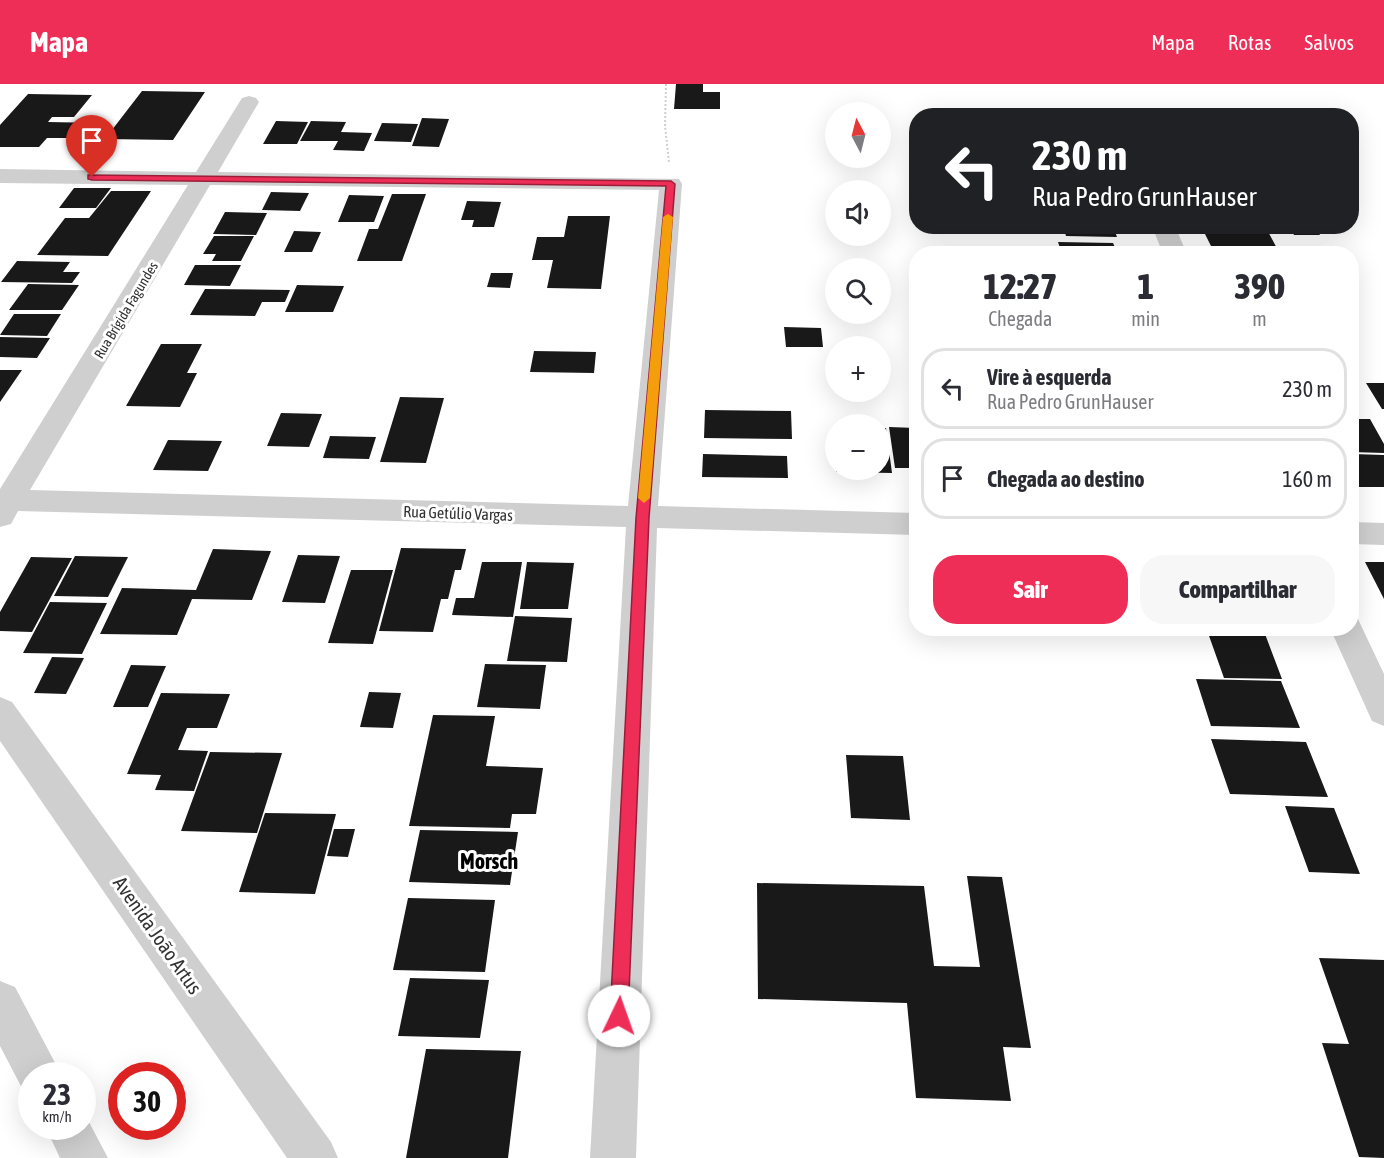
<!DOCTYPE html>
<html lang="pt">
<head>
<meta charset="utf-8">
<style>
  :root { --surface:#fff; --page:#f7f7f7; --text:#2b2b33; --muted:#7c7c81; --line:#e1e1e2; --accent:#ef2e58 }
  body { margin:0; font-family:"Asap Condensed",sans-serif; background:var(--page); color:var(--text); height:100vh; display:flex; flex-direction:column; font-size:22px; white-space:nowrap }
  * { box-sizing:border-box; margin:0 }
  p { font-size:20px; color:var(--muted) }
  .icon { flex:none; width:33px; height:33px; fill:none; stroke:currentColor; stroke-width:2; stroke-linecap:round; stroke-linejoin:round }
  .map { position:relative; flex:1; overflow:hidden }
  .details { position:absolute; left:909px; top:162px; width:450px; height:390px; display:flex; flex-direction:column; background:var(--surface); border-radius:24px; box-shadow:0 6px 24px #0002 }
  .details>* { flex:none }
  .hud { position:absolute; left:909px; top:24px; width:450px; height:126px; border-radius:24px; box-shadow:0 6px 24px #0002; background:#202124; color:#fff; overflow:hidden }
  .needle { width:39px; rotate:353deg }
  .buttons { position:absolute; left:825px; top:18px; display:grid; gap:12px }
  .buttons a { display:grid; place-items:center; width:66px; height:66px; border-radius:50%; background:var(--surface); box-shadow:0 6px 24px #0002; font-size:30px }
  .speed { position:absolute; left:18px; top:978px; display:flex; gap:12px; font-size:30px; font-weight:700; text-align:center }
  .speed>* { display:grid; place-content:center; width:78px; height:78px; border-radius:50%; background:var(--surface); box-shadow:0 6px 24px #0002; line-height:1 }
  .speed small { font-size:15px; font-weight:400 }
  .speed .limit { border:9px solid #d22; background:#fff; color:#111 }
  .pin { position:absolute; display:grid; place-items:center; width:51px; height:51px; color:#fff; margin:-62px -26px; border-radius:50% 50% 50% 0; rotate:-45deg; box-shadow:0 0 6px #0007 }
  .pin .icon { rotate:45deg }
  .me { position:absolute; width:66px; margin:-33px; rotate:3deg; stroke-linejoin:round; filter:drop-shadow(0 0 4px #0008) }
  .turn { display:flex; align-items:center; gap:21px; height:126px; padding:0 24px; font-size:27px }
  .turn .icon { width:78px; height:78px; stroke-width:2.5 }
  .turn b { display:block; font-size:42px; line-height:51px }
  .eta { display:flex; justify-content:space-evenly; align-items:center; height:102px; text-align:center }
  .eta b { font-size:36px; font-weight:800; line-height:42px }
  .cta { display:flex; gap:12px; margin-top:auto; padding:12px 24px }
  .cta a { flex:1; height:69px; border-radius:24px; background:var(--accent); color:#fff; font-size:24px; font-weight:800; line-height:69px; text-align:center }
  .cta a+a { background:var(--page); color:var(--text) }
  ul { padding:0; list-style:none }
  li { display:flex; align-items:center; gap:18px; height:81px; margin:0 12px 9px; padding:0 12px; border:3px solid var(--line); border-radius:24px }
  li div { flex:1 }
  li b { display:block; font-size:22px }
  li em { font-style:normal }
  header { display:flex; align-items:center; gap:36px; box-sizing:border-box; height:84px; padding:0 30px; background:var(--accent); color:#fff }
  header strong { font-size:28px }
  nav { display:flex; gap:33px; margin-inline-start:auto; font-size:21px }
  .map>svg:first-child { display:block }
  .building { fill:#191919 }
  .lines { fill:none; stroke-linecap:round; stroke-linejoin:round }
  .path { stroke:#cfcfcf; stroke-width:2; stroke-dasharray:2 2; stroke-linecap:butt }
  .street { fill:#cfcfcf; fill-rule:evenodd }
  .route { fill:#ef2e58; stroke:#9b1e39; stroke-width:1.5 }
  .slow { fill:#f59e0b }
  .labels { text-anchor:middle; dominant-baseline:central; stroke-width:6; stroke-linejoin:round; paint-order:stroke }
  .far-street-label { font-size:14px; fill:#323232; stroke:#fff }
  .street-label { font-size:16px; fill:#323232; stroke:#fff }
  .near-street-label { font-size:20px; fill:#323232; stroke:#fff }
  .district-label { font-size:22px; font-weight:bold; fill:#000; stroke:#fff }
</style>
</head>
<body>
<header>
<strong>Mapa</strong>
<nav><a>Mapa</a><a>Rotas</a><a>Salvos</a></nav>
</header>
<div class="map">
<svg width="1384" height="1074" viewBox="0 0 1384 1074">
  <rect width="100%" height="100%" fill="#fff"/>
  <path class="building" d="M676 0H703V8H720V25H674Z
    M142 7 205 8 173 56 105 55Z
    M28 10 92 11 74 33H52L48 38 100 39 88 54H47L39 63H0V41Z
    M422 34 449 35 439 63 412 62Z
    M276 37 308 38 297 60H263Z
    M311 37 346 38 341 48 372 49 364 67 333 66 338 57H300Z
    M382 39 418 40 411 58 374 57Z
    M74 104H111L96 124H59Z
    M111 107H151L108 172 37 171 65 134H89Z
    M271 108 309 109 300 127 262 126Z
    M392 110H426L402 177H357L369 145H378Z
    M349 111 384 112 374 138H338Z
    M467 117 501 118 494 143H472L474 136H461Z
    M225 128 267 129 256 151 213 150Z
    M568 132H610L601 205 547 204 553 176H532L537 153H564Z
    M1063 142H1113L1117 153 1066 152Z
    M1201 142H1265L1280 170H1215Z
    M1290 142H1315L1320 151H1294Z
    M294 147 321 148 312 168H284Z
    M214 152H254L241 177H212L216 170H203Z
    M1058 158 1113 159 1118 170H1062Z
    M17 177 70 178 63 188H80L72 199 1 198Z
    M195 181H241L230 202 184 201Z
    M491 189H513L510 204 487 203Z
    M28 200 79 201 62 226H9Z
    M297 201 344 202 333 228H285Z
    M205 205 290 206 285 218H262L255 232 190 231Z
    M14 230H61L47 252 0 251Z
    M784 243 821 244 823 263H786Z
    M0 253 50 254 37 274 0 273Z
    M161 260H202L187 289H197L180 323 126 322Z
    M534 267 596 268 594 289 530 288Z
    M0 286H22L0 318Z
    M1366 299H1384V325H1382Z
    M400 313 444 314 426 379 380 378Z
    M705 326 791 327 792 355 704 354Z
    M281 329 322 330 309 363 267 362Z
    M1352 335H1370L1384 360V369L1352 368Z
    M889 343 916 344V384H895Z
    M880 344H886L892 389 836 388V386H880Z
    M330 352 376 353 369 375 323 374Z
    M168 356 222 357 208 387 153 386Z
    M703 370 787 372 788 394 702 393Z
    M1352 370 1384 371V403H1352Z
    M401 464 466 465 461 486H455L448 515H441L433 548 379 547Z
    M213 465 271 467 252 516 192 515 177 551 100 550 122 504 196 506Z
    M298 471 340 472 325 519 282 518Z
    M75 472 128 473 108 513 54 512Z
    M31 473 72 474 32 548 0 547V528Z
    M482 478H522L513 533 452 531 456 514H474Z
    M527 478 574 479 568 525H520Z
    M1365 478H1384V515Z
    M351 486H393L373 560 328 559Z
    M50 518 107 519 82 570 23 569Z
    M515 532 572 534 567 578 507 577Z
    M1208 549 1265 550 1282 595 1224 594Z
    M52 573 84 574 66 610 34 609Z
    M485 580 546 581 540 625 477 623Z
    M131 581 166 582 148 623H113Z
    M1196 595 1281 597 1300 644 1211 642Z
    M369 608 401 609 393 644 360 643Z
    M161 609 230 610 217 644H187L178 666 208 667 194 707 155 706 161 691 127 690Z
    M433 631 495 632 486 682 543 684 536 730H512L510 744 409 742Z
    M1211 655 1306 658 1328 713 1230 710Z
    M210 668 282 669 257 749 181 747Z
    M846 671 903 672 910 736 851 734Z
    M1285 722 1334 724 1360 790 1309 788Z
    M265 729 336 730 315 810 239 808Z
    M334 745H355L348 773 327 772Z
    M420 746 518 748 510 801 409 798Z
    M967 792 1002 793 1031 964 1003 963 1011 1017 916 1014 907 919 758 915 757 799 924 802 934 882 980 883Z
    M408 814 495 816 485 888 393 886Z
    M1319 874 1384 876V1074L1359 1073 1322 959 1349 960Z
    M410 894 489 896 480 954 398 952Z
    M426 965 521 967 508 1074H406Z"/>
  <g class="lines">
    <path class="path" d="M666 0 665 42 669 78"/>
    <path class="street" d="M249 12 256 14 259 18 218 88 679 95 682 100 658 422 916 429V451L657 444 636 1074H590L626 443 18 427 11 440 0 443V405L188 101 0 99V85L196 88 242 14ZM210 101 659 106 628 422 30 406Z
      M1152 142H1175L1187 170H1163Z
      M1352 438 1384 439V461L1352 460Z
      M1352 533 1358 535 1384 590V642L1372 637 1330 544H1352Z
      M0 613 12 618 331 1058 338 1074H287L0 657Z
      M0 897 15 903 62 992H32V1011L24 1008 0 962Z
      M82 1025 108 1074H60L45 1042H82Z"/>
  </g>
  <path class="route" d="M88 91 671 97 675 100 649 434 628 932 626 938 619 941 613 938 610 932 636 434 666 102 92 96 88 95Z"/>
  <path class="slow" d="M668 130 673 133 650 414 644 419 638 414 663 133Z"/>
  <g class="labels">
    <g class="far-street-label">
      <text transform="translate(126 226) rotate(-59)">Rua Brígida Fagundes</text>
    </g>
    <g class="street-label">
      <text transform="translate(458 429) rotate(2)">Rua Getúlio Vargas</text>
    </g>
    <g class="near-street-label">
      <text transform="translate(158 851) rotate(55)">Avenida João Artus</text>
    </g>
    <g class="district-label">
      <text x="489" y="777">Morsch</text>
    </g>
  </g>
</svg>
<div class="buttons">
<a><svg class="needle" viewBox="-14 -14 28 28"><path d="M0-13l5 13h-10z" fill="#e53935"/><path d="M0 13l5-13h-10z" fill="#7c7c81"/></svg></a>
<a><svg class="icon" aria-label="sound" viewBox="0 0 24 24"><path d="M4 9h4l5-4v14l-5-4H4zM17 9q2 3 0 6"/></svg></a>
<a><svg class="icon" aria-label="search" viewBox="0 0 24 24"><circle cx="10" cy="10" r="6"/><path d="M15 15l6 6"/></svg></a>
<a>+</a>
<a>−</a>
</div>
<div class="speed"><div>23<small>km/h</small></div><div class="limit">30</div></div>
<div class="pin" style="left:92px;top:93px;background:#d93025"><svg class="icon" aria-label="arrive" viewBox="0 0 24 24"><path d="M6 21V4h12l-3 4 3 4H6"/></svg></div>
<svg class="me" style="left:619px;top:932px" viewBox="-20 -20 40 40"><circle r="19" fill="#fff"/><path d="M0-13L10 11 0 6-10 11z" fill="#ef2e58"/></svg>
<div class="hud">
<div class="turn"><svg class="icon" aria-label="left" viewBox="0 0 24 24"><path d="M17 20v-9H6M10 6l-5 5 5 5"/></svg><div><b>230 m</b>Rua Pedro GrunHauser</div></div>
</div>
<section class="details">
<div class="eta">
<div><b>12:27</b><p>Chegada</p></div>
<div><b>1</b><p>min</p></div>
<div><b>390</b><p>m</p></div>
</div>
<ul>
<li><svg class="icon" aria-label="left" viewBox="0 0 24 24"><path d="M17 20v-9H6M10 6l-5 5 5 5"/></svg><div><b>Vire à esquerda</b><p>Rua Pedro GrunHauser</p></div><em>230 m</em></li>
<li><svg class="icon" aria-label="arrive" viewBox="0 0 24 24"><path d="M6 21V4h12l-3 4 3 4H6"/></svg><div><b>Chegada ao destino</b></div><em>160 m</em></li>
</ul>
<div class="cta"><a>Sair</a><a>Compartilhar</a></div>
</section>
</div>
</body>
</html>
